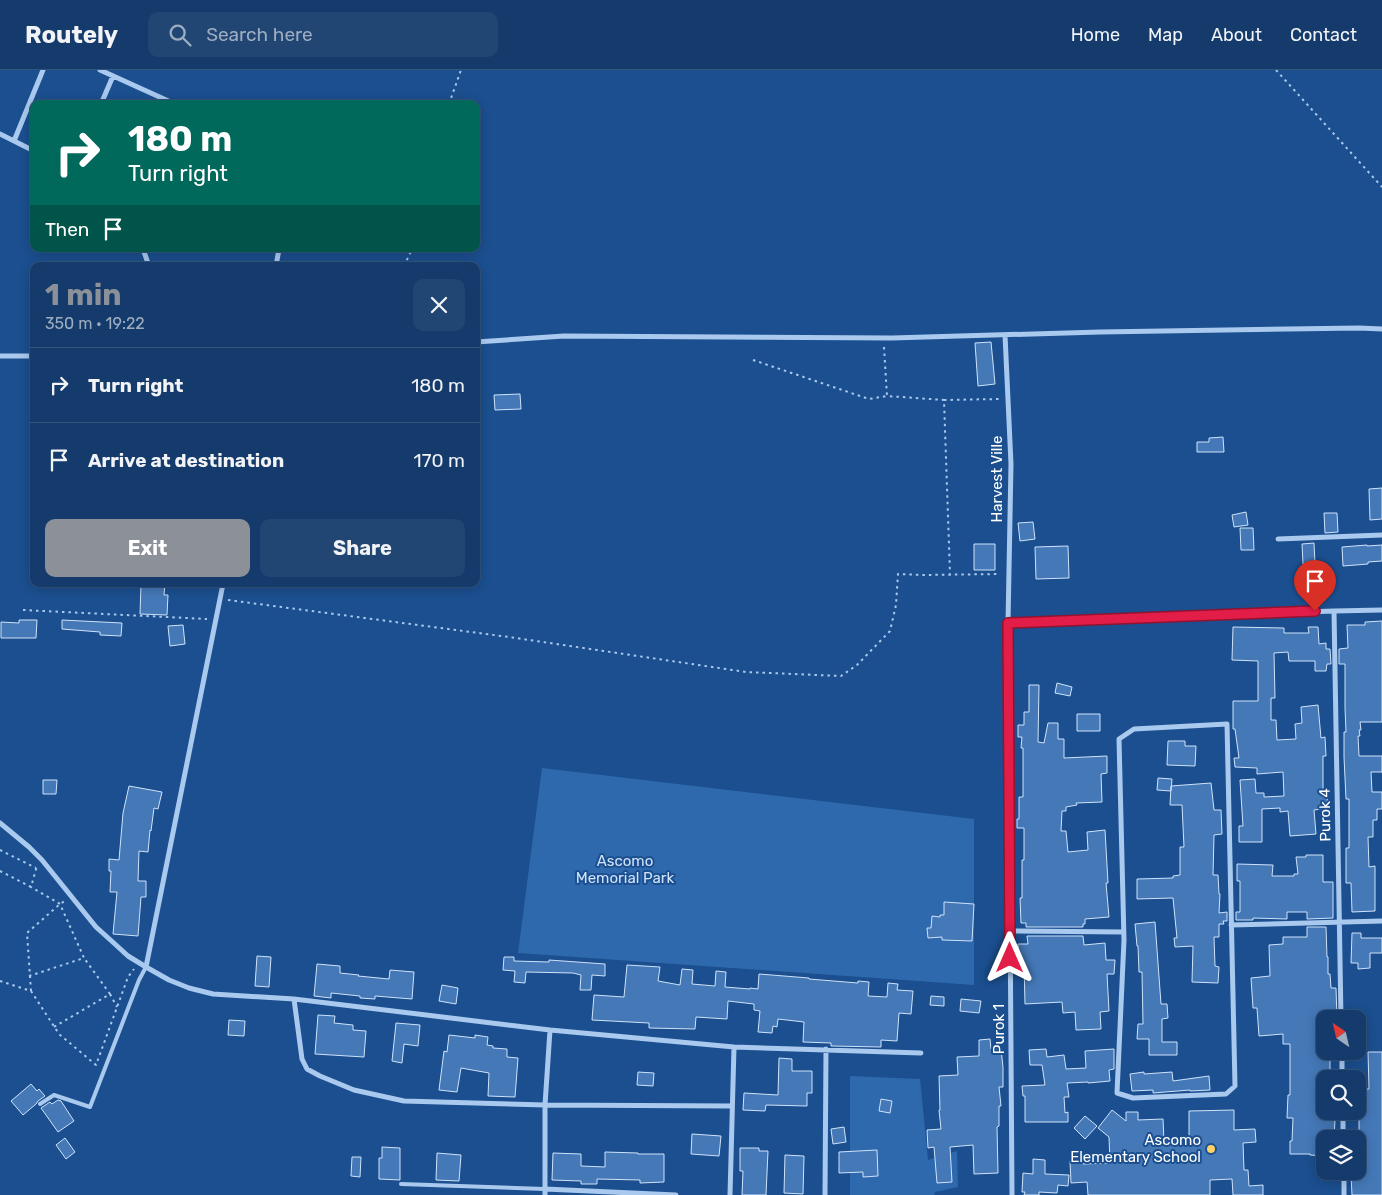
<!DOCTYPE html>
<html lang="en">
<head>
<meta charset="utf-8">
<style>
  :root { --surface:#143b6b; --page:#214673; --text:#f1f3f6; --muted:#9dadc1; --line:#33557e; --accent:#8c9099 }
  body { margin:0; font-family:Rubik,sans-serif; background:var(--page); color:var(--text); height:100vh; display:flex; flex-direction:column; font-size:19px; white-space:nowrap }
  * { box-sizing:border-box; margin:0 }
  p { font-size:16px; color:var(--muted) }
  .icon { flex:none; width:28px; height:28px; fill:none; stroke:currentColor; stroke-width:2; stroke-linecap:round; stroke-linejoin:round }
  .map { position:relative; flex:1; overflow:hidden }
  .drawer { position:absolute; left:30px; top:192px; width:450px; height:325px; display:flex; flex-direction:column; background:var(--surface); border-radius:10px; box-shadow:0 2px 12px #0003,0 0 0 1px var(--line) }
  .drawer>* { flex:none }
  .hud { position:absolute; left:30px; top:30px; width:450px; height:152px; border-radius:10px; box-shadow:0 2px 12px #0003,0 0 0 1px var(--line); background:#00695c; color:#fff; overflow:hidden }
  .needle { width:32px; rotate:326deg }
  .fabs { position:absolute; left:1316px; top:940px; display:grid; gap:10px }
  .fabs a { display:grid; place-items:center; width:50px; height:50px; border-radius:10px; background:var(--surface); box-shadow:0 2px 12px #0003,0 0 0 1px var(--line); font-size:25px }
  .pin { position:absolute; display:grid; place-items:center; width:42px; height:42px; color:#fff; margin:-51px -21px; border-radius:50% 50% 50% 0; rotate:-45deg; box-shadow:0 0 5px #0007 }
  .pin .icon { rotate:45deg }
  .me { position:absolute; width:55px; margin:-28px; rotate:0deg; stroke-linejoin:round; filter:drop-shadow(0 0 4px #0008) }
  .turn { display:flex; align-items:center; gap:18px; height:105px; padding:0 15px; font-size:22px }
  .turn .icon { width:65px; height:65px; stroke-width:2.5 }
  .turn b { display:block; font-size:35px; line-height:42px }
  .then { display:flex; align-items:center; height:48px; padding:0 15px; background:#0003; gap:10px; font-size:19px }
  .round { display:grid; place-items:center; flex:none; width:52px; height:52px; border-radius:10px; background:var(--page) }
  .overview { display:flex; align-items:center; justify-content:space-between; height:85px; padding:0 15px }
  h1 { font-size:30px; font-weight:700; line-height:38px; color:var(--accent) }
  .action { display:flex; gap:10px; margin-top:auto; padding:10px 15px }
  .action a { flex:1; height:58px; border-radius:10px; background:var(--accent); color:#fff; font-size:20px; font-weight:700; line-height:58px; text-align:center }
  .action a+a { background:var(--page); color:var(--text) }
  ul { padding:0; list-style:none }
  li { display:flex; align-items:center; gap:15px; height:75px; padding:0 15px; border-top:1px solid var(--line) }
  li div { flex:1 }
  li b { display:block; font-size:19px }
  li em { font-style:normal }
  header { display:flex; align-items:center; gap:30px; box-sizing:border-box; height:70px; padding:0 25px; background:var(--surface); border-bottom:1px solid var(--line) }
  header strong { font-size:24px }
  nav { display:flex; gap:28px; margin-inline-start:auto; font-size:18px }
  .search { width:350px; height:45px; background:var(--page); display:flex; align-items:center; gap:12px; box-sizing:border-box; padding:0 18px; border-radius:10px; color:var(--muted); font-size:19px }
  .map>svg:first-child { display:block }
  .green { fill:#2e69ad }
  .building { fill:#4478b7; stroke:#cfe3fa }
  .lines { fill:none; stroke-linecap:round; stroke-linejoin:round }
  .path { stroke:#a9c9ee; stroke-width:2; stroke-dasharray:2.5 4; stroke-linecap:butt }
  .service { stroke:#a9c9ee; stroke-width:4 }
  .minor { stroke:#a9c9ee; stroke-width:5 }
  .route-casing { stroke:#92132f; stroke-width:12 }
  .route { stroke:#e11d48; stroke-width:9 }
  .poi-dot { fill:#ffd166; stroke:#1b4f8f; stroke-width:2 }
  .labels { text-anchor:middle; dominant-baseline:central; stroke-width:4; stroke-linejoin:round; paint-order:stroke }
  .street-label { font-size:15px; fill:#fff; stroke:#1b4f8f }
  .park-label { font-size:15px; fill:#cfe3fa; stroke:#1b4f8f }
  .poi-label { font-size:15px; fill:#fff; stroke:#1b4f8f; text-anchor:end }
</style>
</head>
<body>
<header>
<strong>Routely</strong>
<div class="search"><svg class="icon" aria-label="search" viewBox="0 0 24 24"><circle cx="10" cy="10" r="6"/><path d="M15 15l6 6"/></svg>Search here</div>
<nav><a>Home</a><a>Map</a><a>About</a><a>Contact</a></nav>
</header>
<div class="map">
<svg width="1382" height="1125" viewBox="0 0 1382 1125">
  <rect width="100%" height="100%" fill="#1b4f8f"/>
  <path class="green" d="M542 698 974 749V915L518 883Z
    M850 1006 920 1009 928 1090 957 1081 958 1117 935 1122 934 1125H850Z"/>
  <path class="building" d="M991 272 995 314 978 316 975 273Z
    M520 324 521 339 495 340 494 325Z
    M1223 367 1224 382H1197V372H1209V368Z
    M1382 418V449L1370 450 1369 419Z
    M1246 442 1248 455 1234 457 1232 445Z
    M1324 443H1337L1338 462 1325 463Z
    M1033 452 1035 469 1020 471 1018 453Z
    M1240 458H1253L1254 480H1241Z
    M1314 473 1315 493 1303 494 1302 474Z
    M974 474H995V500H974Z
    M1367 475V476L1382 475V491L1368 492V494L1343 496 1342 477Z
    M1068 476 1069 508 1036 509 1035 477Z
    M1315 502H1330V519H1315Z
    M141 514H165L164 525H168L167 545 140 544Z
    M19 550H37L36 568H1V552L19 553Z
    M62 550 122 553 121 566 100 565V562L62 559Z
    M1382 551V652H1360L1361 660H1359L1360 666H1358L1359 686H1382V702H1371L1372 722H1382V739H1377V750H1373V767H1368L1369 797 1375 796V841L1352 842 1351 813H1346V778H1349V729H1346L1344 687V662H1346L1345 638V594H1339V579L1348 578 1347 555H1365V552Z
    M183 555 185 574 170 576 168 556Z
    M1233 557 1284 558V563H1309L1308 557H1318L1319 574 1326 573V579H1330L1331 594H1327L1326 601H1315V591H1289L1288 582 1274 583 1275 628H1271V650H1276L1277 670 1296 669 1295 654 1302 653 1301 637 1318 635 1321 668 1325 667 1326 686H1323V727H1327L1328 738 1314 740 1316 764 1290 766 1288 741 1280 742V738L1262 739V772H1239V756H1243L1240 710 1255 709 1256 723H1264V727L1284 726 1283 702 1257 704V698L1235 697 1234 688H1239L1235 659H1233V631H1258V591L1232 590Z
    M1057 613 1072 617 1070 626 1055 623Z
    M1029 615H1039L1038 672 1044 673 1048 653H1058V669H1064V688L1107 686V703L1101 704 1102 732 1076 733 1077 735 1066 737V741H1062L1061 761H1066L1068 782 1088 780 1087 762 1105 760 1108 813H1106L1109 847 1085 849V854H1083V857H1026V853H1021L1020 828H1022V790H1024V758H1017V749H1019V727H1023V678H1021L1022 667H1018V655H1024V642H1029Z
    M1077 644H1100V661H1077Z
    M1168 671H1185V676H1196L1195 696 1167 695Z
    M1158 708 1172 709 1171 721 1157 720Z
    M43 710H57L56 724H43Z
    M1211 713 1214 740H1221L1222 764 1214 765 1213 805H1218L1219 824H1220L1219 843 1227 842V851H1223L1224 854H1219V867H1214L1215 896 1219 897 1218 913 1192 912 1193 876 1175 877 1174 868H1177L1173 828 1137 829V809L1173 808V806L1180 805V777H1184L1182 735H1170L1171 716Z
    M129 716 162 722 158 739 154 738 151 761 150 760 148 782 139 781 138 811H146V827H141L138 866 113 864 117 822H110L111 801H109V789L119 790 123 743Z
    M1306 785H1323V812H1333V848L1307 849V842H1287V849L1253 848V850H1236V842H1240V811H1237V794L1273 795 1272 806H1294V804H1298L1296 787H1306Z
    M944 832 974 834 972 871 942 870V867L928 868 927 858H931L932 846 940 847V845H944Z
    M1155 852 1161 934H1167L1168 948 1162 949V972H1177V985H1149V969H1137L1138 954H1143L1142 902H1139L1138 876H1137L1135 854Z
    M1307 857H1326L1327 887H1328V904H1330L1331 918H1336L1337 949H1325V984L1330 985V1008L1325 1007V1041H1332V1050H1335L1334 1068H1325V1086L1310 1085V1084H1290V1071H1292L1293 1048H1287L1288 1025H1290V974H1283V964L1259 966 1257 938H1253L1251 908 1270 906 1269 875 1283 874V867H1307Z
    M1352 863H1361V868H1382V883H1370V898L1358 899V893H1351Z
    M1027 866H1083L1084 875 1105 873 1106 890H1115L1114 904H1107L1109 941 1100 942 1101 959 1076 960 1075 942 1063 943 1062 932 1025 934 1024 894H1019L1018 874H1028Z
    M257 886 271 887 269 917 255 916Z
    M504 887H514V891L549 892V890L605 894V906L592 905 591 920H580L581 905 573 903 526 902 525 913 514 912 515 901 503 900Z
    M317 894 340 896V903L359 905 358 906 389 909 390 900 414 902 412 929 375 926V929L360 928V926L331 923V928L314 926Z
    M627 895 660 897 658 911 680 915 682 899 693 900 692 914 715 916 716 901 726 902 725 917 750 919V918L758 919 759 904 809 908V909L858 913V911L869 912 868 926 887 927 888 913 898 914 897 920 913 921 911 944 899 943 897 971 881 970V977L832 976H831V973L803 972 804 952 778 949 777 957 773 956 772 963 758 962 760 941 754 940V934L728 931 727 949 696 947 695 959 649 958V953L592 950 594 925 624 927Z
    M442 915 458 918 456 934 439 931Z
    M931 926 944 927V936L930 935Z
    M961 929 981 931 979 943 960 941Z
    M318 945 335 946 334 953 353 955V960L366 961 364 987 315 984Z
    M229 950 245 951 244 966 228 965Z
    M396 953 420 955 418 976 404 974 402 993 392 991Z
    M449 965 475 968V965L488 967 487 975 493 976V978L507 979V987L518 988 515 1027 488 1026 489 1003 461 998 457 1022 439 1020 444 981 447 982Z
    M990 969 991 979H1001L1003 997V1017H999L1001 1036H999V1056L997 1057 998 1103 974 1104 973 1075 950 1077 952 1112 937 1113 934 1077 928 1078 927 1060 941 1059 939 1040H940L939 1006 958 1005 957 987 979 986V970Z
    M1046 979 1047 987 1064 985 1066 999 1086 998 1085 981 1114 979V999L1109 1000 1110 1011 1088 1013V1012L1067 1013 1069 1027H1064L1065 1043 1068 1042V1052H1025V1026H1023L1022 1016 1045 1015 1042 995H1030L1029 980Z
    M1368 982H1382V1125H1352L1351 1105H1354V1101H1358V1067H1359V1043H1358V1019H1369Z
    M779 988 792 989V1001H812V1023H807V1036L766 1035 765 1041 743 1040 744 1023 778 1025Z
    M638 1002 654 1003 653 1016 637 1015Z
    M1144 1002V1004L1172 1002 1173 1011 1209 1006 1210 1020 1190 1021V1020L1153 1023V1020L1132 1021 1130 1004Z
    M31 1014 37 1021 39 1019 45 1026 38 1031 36 1034 23 1045 11 1031Z
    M881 1029 892 1031 890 1043 879 1041Z
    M58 1030 61 1031 74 1051 58 1062 41 1038 50 1032 52 1034Z
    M1112 1040 1126 1051V1042H1138V1050L1163 1049 1164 1071 1189 1070V1041L1234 1040V1060L1255 1059 1256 1072 1243 1073 1244 1100H1248L1249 1116 1263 1115V1125H1233L1232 1109 1210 1110V1125H1088L1087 1112 1071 1113 1070 1091H1083V1094L1110 1093 1109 1067 1098 1058Z
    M1085 1046 1097 1056 1085 1069 1074 1058Z
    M844 1057 846 1072 833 1074 831 1059Z
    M692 1064 721 1066 719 1086 691 1084Z
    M65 1068 75 1082 66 1089 56 1075Z
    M382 1077 400 1078V1110L379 1109V1088H382Z
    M740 1078H759V1081H768L766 1125H742L743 1101H740Z
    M877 1080 878 1106 863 1107V1102L839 1103V1082Z
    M605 1082 638 1083V1084H664V1112L640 1113V1110L597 1109V1114H581V1111L552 1110 553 1083 581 1084V1096L605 1097Z
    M437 1083 461 1085 459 1111 436 1110Z
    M785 1085 804 1086 803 1124 784 1123Z
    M352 1087H361L360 1107 351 1106Z
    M1033 1089 1045 1090V1104L1069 1105 1068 1116 1058 1115 1057 1123 1039 1122V1125H1024L1025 1122H1022L1023 1103 1033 1104Z"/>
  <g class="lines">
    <path class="path" d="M1276 0 1382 117
      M449 34 461 0
      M404 196 412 179
      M884 277 887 326 944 330 950 504
      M753 290 869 329 887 326
      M944 330 999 329
      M228 530 509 567 746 602 841 606 857 595 890 561 896 535 898 504 924 505 1000 504
      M23 540 207 549
      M0 780 36 798
      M0 801 31 817 37 796
      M29 906 84 888 60 834 31 817
      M0 911 31 921 59 964 96 995 128 907 134 899
      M31 921 27 863 60 834 65 831
      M110 924 117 937
      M54 957 110 924 84 888"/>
    <path class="service" d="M40 1034 54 1025 90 1037 139 910 146 897
      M401 1114 545 1119"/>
    <path class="minor" d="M100 0 175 34
      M101 34 113 6
      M0 64 34 81
      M14 71 43 0
      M143 179 149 196
      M276 196 279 179
      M1005 265 1011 394 1008 553 1012 1125
      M476 272 564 266 892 268 1100 262 1359 258 1382 259
      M0 286H34
      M1278 469 1382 465
      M1334 541 1341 949
      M1008 553 1334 541 1382 540
      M1227 654 1235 1016 1226 1024 1133 1028 1117 1023 1124 870 1119 669 1134 659Z
      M0 753 29 777 42 790 96 857 116 875 128 886 146 897 169 910 189 918 213 924 294 929 550 960 734 977 921 983
      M1231 855 1382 851
      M1011 861 1124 862
      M146 897 223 514
      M294 929 302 989 307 999 320 1006 354 1020 404 1031 545 1035 732 1036
      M1342 981V1009
      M1343 1041V1069
      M1344 1101V1125
      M545 1119 676 1125
      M545 1125V1035L550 960
      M730 1125 734 977
      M825 1125 826 979"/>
  </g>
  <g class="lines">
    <defs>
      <path id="route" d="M1010 888 1008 553 1315 541"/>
    </defs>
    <use href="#route" class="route-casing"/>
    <use href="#route" class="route"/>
  </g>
  <circle class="poi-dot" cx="1211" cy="1079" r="5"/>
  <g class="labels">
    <g class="street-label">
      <text transform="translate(997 409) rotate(-90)">Harvest Ville</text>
      <text transform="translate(1325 745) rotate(-91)">Purok 4</text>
      <text transform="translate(999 959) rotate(-90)">Purok 1</text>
    </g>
    <g class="park-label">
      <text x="625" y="791">Ascomo<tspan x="625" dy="17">Memorial Park</tspan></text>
    </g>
    <g class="poi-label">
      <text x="1201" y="1070">Ascomo<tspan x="1201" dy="17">Elementary School</tspan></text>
    </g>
  </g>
</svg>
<div class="fabs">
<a><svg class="needle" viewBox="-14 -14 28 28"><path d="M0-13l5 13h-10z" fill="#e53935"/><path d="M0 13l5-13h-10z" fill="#9dadc1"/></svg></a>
<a><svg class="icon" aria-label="search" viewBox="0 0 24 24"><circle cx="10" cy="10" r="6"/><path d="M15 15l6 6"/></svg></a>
<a><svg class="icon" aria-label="layers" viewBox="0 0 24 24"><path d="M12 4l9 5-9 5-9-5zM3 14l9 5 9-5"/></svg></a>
</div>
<div class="pin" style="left:1315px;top:541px;background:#d93025"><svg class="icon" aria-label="arrive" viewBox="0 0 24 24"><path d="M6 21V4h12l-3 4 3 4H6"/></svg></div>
<svg class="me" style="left:1010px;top:888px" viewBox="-20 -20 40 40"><path d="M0-17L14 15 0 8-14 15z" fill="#e11d48" stroke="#fff" stroke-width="4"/></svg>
<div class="hud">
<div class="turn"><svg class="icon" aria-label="right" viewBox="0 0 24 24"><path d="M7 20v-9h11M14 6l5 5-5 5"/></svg><div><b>180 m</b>Turn right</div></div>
<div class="then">Then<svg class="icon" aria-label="arrive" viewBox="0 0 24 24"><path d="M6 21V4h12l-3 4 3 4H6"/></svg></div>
</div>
<section class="drawer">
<div class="overview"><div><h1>1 min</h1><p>350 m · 19:22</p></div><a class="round"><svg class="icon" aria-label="close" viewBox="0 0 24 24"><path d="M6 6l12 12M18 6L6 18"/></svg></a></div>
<ul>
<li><svg class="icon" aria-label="right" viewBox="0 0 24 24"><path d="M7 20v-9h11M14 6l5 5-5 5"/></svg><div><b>Turn right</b></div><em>180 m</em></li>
<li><svg class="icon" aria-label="arrive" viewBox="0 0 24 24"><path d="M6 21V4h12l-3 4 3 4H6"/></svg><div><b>Arrive at destination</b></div><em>170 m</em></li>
</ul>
<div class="action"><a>Exit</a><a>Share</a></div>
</section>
</div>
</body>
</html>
